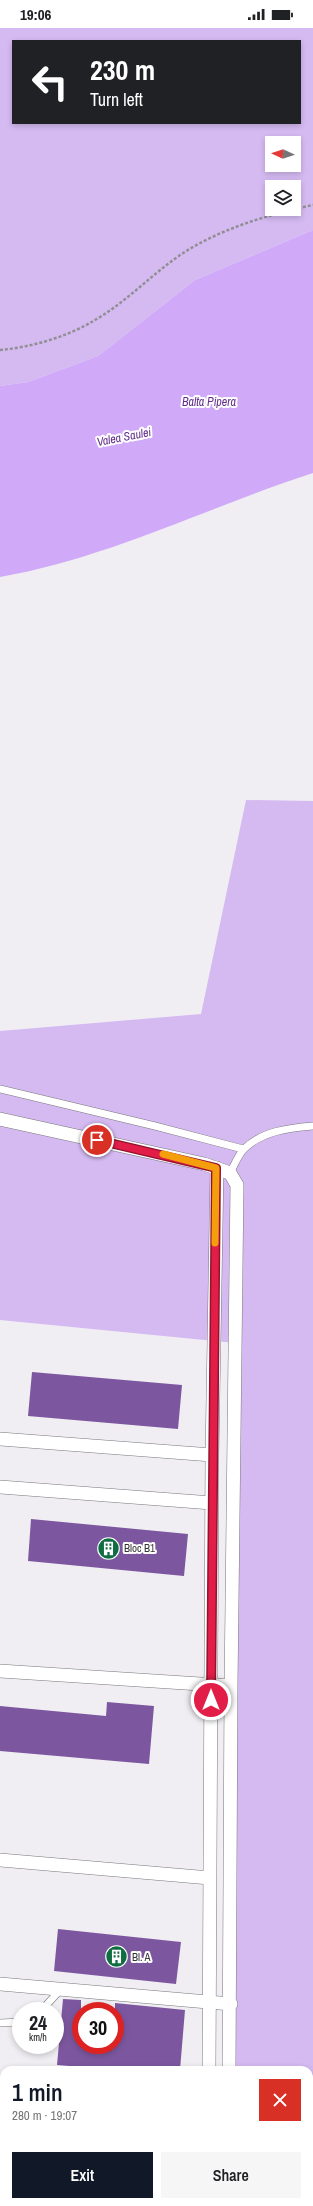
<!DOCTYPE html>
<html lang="en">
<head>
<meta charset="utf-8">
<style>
  :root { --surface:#fff; --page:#f6f6f6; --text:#202124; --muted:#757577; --accent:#111827 }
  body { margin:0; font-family:"Archivo Narrow",sans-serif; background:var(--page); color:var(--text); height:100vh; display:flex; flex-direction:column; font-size:15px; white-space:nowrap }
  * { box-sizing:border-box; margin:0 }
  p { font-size:13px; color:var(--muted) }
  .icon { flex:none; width:22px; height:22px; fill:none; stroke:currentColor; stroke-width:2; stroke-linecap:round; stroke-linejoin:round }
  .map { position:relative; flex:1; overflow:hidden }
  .details { position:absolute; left:0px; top:2038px; width:313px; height:140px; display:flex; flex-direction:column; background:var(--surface); border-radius:12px 12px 0 0; box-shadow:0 2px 6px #0003 }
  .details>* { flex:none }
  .hud { position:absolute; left:12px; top:12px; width:289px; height:84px; border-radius:0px; box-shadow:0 2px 6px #0003; background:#202124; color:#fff; overflow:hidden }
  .needle { width:26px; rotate:273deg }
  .controls { position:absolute; left:265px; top:108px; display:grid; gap:8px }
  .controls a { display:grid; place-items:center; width:36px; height:36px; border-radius:0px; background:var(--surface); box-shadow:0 2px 6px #0003; font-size:20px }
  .speed { position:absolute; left:12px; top:1974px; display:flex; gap:8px; font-size:20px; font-weight:700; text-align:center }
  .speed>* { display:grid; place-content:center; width:52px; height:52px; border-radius:50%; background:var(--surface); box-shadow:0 2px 6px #0003; line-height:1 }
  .speed small { font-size:10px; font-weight:400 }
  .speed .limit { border:6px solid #d22; background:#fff; color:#111 }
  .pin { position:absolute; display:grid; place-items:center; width:34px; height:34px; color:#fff; margin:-17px; border:2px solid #fff; border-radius:50%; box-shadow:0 1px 4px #0007 }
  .me { position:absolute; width:44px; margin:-22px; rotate:0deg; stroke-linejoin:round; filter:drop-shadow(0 0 3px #0008) }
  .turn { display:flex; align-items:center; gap:14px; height:84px; padding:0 12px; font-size:18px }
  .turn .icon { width:52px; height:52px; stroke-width:2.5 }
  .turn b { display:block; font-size:28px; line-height:34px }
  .round { display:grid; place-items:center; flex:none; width:42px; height:42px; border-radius:0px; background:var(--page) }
  .headline { display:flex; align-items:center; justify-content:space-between; height:68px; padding:0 12px }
  h1 { font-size:24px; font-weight:600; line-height:30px; color:var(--accent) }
  .button { display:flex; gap:8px; margin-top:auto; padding:8px 12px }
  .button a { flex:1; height:46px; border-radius:0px; background:var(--accent); color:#fff; font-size:16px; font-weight:600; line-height:46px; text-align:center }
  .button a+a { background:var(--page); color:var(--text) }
  .status { display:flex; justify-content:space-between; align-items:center; height:28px; padding:0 20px; background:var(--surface); direction:ltr }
  .status svg { height:11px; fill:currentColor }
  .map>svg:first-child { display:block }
  .green { fill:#d5baf2; fill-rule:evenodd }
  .water { fill:#d0a9f8 }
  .building { fill:#7c579f }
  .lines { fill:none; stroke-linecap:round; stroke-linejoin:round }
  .lane-casing { stroke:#79777b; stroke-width:8 }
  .street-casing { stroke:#79777b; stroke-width:14 }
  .path { stroke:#918f93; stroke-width:2.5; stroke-dasharray:3 2; stroke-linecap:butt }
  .lane { stroke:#fff; stroke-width:7 }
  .street { stroke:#fff; stroke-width:13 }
  .route-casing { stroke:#92132f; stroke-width:10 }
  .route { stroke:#e11d48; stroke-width:7 }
  .slow { stroke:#f59e0b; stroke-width:7 }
  .labels { text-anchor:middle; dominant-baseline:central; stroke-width:4; stroke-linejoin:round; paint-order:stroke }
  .poi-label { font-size:11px; fill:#343335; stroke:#fff; text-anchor:start }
  .water-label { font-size:12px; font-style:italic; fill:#612f89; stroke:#fff }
</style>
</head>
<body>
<div class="status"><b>19:06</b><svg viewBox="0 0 49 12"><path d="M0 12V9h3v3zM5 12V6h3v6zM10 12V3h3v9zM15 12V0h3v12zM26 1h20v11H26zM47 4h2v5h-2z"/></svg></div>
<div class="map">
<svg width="313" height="2178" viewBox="0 0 313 2178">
  <rect width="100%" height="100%" fill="#f0eef3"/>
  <path class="green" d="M0 0H313V202L195 252 98 328 28 354 0 358ZM13 13H300V95H13ZM272 115H294V137H272ZM272 159H294V181H272Z
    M246 772 313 773V2178H222V2174H309V2042H224L235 1315 0 1292V1003L201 986Z"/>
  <path class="water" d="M313 202V445C208 479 109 530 0 549V358L28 354 98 328 195 252Z"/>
  <path class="building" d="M32 1344 182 1357 178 1401 28 1388Z
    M31 1491 188 1506 184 1548 28 1533Z
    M107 1674 154 1678 149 1736 0 1723V1678L106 1688Z
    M58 1901 181 1914 176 1956 54 1943Z
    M63 1971 81 1972V2017H115V1975L185 1982 180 2042H119L57 2037Z"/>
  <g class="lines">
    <defs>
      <path id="lane" d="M0 1061 155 1098 243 1121
        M230 1145C234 1138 238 1127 244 1121 262 1103 289 1100 313 1098
        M41 1983 61 1961
        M0 1995 21 1994"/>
      <path id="street" d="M0 1091 204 1136 230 1145 237 1157 231 1658 229 2042
        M0 1411 212 1427
        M0 1459 212 1475
        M0 1643 231 1658
        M0 1832 210 1850
        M0 1956 231 1976
        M209 2042 212 1427 217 1140
        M0 2118H4
        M0 2152 4 2153
        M158 2174 161 2178
        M208 2178V2174
        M227 2178V2174"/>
    </defs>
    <use href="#lane" class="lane-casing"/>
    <use href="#street" class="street-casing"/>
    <path class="path" d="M0 322C32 319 67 309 95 292 130 272 158 239 193 219 230 198 271 186 313 177"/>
    <use href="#lane" class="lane"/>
    <use href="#street" class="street"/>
  </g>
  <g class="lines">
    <defs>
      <path id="route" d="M97 1112 216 1140 211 1672"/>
    </defs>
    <use href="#route" class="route-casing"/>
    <use href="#route" class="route"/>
    <path class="slow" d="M163 1126 216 1140 215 1215"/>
  </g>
  <defs>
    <symbol id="building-disc" viewBox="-11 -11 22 22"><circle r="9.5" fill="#0f6d42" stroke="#fff"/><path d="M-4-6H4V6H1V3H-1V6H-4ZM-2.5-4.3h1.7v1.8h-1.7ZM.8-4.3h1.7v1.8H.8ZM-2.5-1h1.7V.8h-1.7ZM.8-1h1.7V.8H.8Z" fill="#fff"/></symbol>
  </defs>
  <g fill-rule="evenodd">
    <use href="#building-disc" x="96" y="1508" width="25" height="25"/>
    <use href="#building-disc" x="104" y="1916" width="25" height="25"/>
  </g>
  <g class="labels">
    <g class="poi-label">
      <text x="124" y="1520">Bloc B1</text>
      <text x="132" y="1929">Bl. A</text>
    </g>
    <g class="water-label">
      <text x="209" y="374">Balta Pipera</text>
      <text transform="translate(124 409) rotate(-11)">Valea Saulei</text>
    </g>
  </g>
</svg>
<div class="controls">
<a><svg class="needle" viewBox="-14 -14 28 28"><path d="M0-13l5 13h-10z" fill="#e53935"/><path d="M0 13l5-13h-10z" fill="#757577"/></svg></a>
<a><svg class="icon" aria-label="layers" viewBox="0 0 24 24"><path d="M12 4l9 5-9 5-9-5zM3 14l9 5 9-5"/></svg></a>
</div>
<div class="speed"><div>24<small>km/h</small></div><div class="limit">30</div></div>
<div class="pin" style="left:97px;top:1112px;background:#d93025"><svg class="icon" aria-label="arrive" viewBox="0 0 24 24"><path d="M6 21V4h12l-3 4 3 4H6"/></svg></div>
<svg class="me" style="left:211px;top:1672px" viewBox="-20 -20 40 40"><circle r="17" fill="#e11d48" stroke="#fff" stroke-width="3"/><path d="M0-11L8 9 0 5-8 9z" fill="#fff"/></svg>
<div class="hud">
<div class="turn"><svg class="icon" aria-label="left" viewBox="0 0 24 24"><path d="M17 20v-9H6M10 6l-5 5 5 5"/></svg><div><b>230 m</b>Turn left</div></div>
</div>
<section class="details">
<div class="headline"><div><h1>1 min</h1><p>280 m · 19:07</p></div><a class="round" style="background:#d93025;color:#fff"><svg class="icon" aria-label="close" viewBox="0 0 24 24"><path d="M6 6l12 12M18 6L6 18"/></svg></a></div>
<div class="button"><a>Exit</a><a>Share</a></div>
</section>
</div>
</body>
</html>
